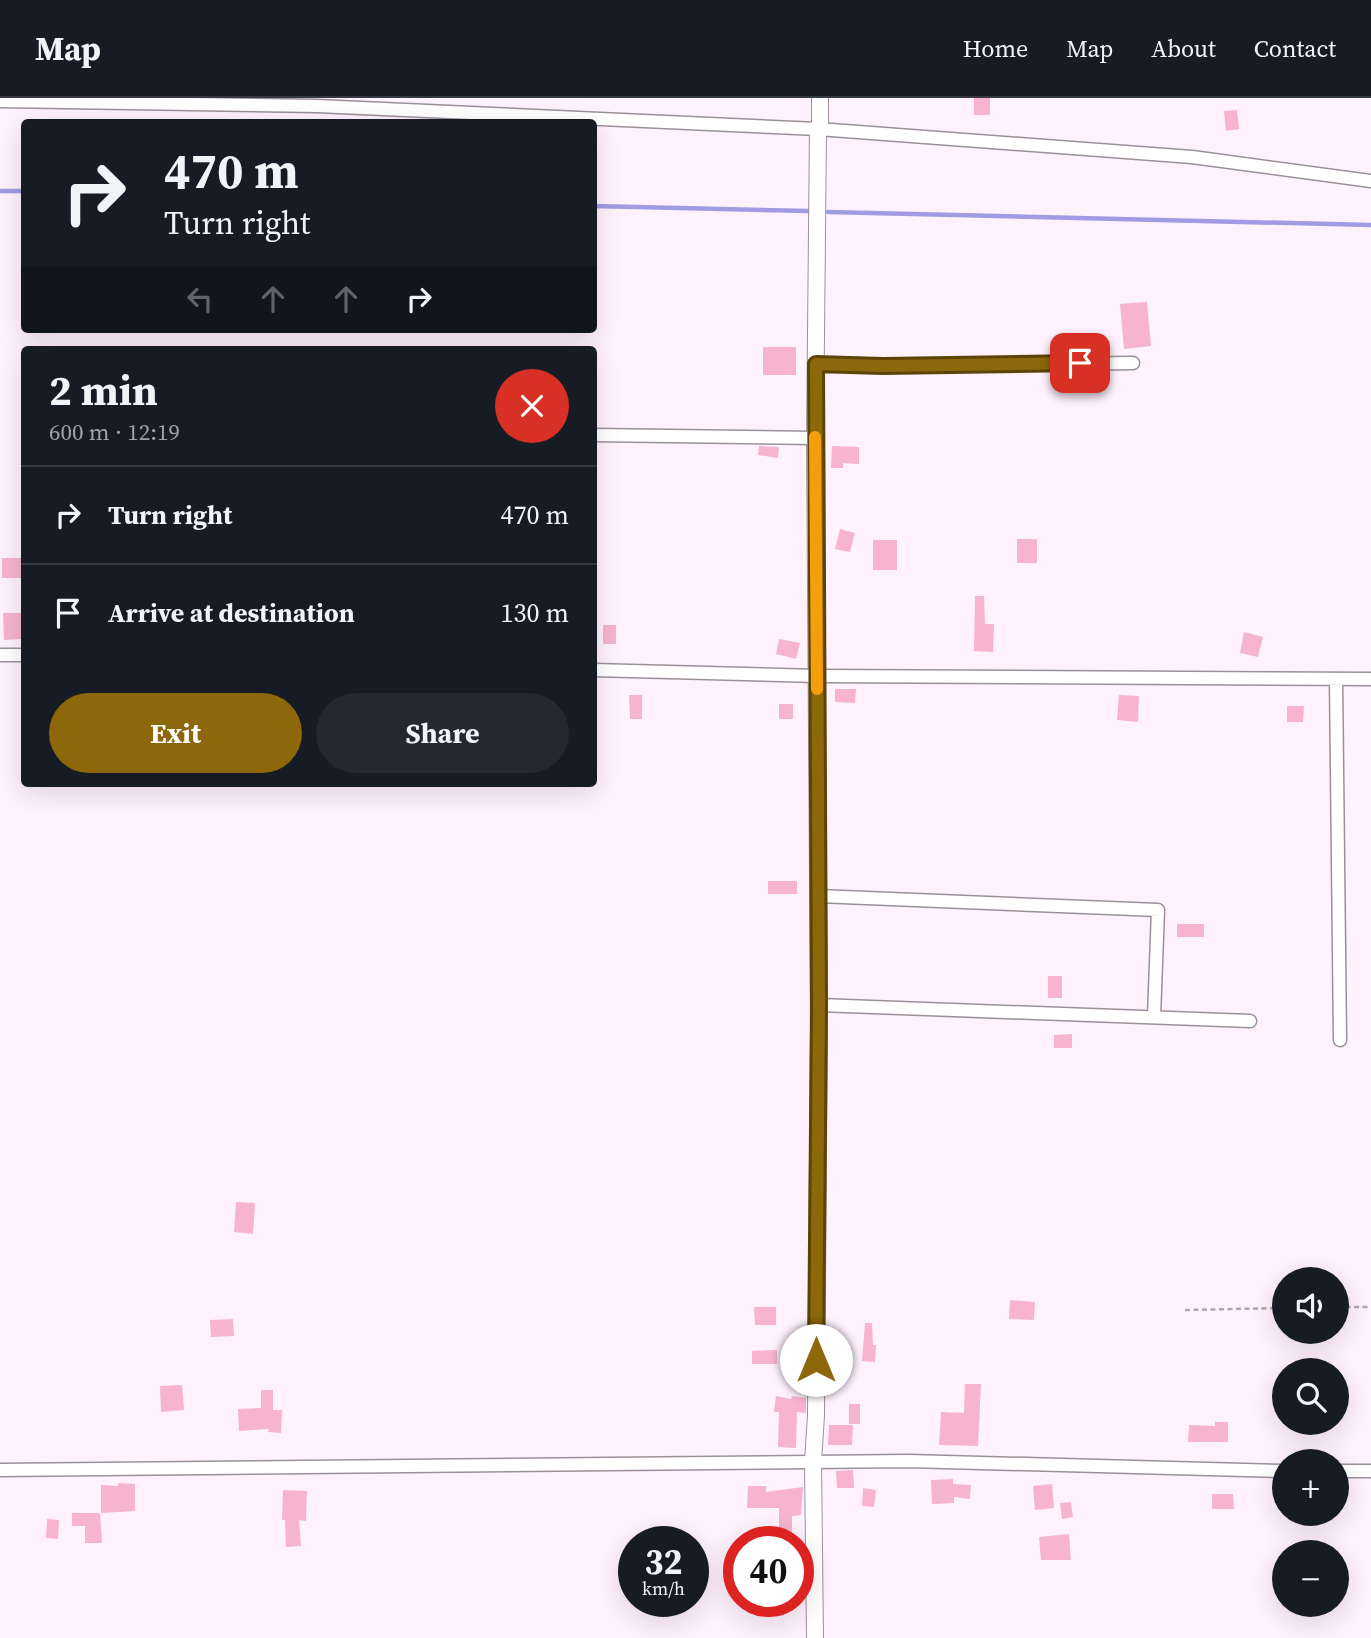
<!DOCTYPE html>
<html lang="en">
<head>
<meta charset="utf-8">
<style>
  :root { --surface:#171b24; --page:#242831; --text:#f1f3f6; --muted:#9ea1a6; --line:#363941; --accent:#8d680b }
  body { margin:0; font-family:"Source Serif 4",serif; background:var(--page); color:var(--text); height:100vh; display:flex; flex-direction:column; font-size:26px; white-space:nowrap }
  * { box-sizing:border-box; margin:0 }
  p { font-size:23px; color:var(--muted) }
  .icon { flex:none; width:38px; height:38px; fill:none; stroke:currentColor; stroke-width:2; stroke-linecap:round; stroke-linejoin:round }
  .map { position:relative; flex:1; overflow:hidden }
  .drawer { position:absolute; left:21px; top:248px; width:576px; height:441px; display:flex; flex-direction:column; background:var(--surface); border-radius:7px; box-shadow:0 7px 28px #0002 }
  .drawer>* { flex:none }
  .guide { position:absolute; left:21px; top:21px; width:576px; height:214px; border-radius:7px; box-shadow:0 7px 28px #0002; background:#171b24; color:var(--text); overflow:hidden }
  .tools { position:absolute; left:1272px; top:1169px; display:grid; gap:14px }
  .tools a { display:grid; place-items:center; width:77px; height:77px; border-radius:50%; background:var(--surface); box-shadow:0 7px 28px #0002; font-size:35px }
  .speed { position:absolute; left:618px; top:1428px; display:flex; gap:14px; font-size:35px; font-weight:700; text-align:center }
  .speed>* { display:grid; place-content:center; width:91px; height:91px; border-radius:50%; background:var(--surface); box-shadow:0 7px 28px #0002; line-height:1 }
  .speed small { font-size:18px; font-weight:400 }
  .speed .limit { border:10px solid #d22; background:#fff; color:#111 }
  .pin { position:absolute; display:grid; place-items:center; width:60px; height:60px; color:#fff; margin:-30px; border-radius:14px; box-shadow:0 4px 10px #0006 }
  .me { position:absolute; width:77px; margin:-38px; rotate:0deg; stroke-linejoin:round; filter:drop-shadow(0 0 5px #0008) }
  .turn { display:flex; align-items:center; gap:24px; height:147px; padding:0 28px; font-size:32px }
  .turn .icon { width:91px; height:91px; stroke-width:2.5 }
  .turn b { display:block; font-size:49px; line-height:60px }
  .lanes { display:flex; align-items:center; height:66px; padding:0 28px; background:#0003; justify-content:center; gap:35px; direction:ltr }
  .lanes .off { opacity:.35 }
  .round { display:grid; place-items:center; flex:none; width:74px; height:74px; border-radius:37px; background:var(--page) }
  .head { display:flex; align-items:center; justify-content:space-between; height:119px; padding:0 28px }
  h1 { font-size:42px; font-weight:700; line-height:52px }
  .action { display:flex; gap:14px; margin-top:auto; padding:14px 28px }
  .action a { flex:1; height:80px; border-radius:42px; background:var(--accent); color:#fff; font-size:28px; font-weight:700; line-height:80px; text-align:center }
  .action a+a { background:var(--page); color:var(--text) }
  ul { padding:0; list-style:none }
  li { display:flex; align-items:center; gap:21px; height:98px; padding:0 28px; border-top:2px solid var(--line) }
  li div { flex:1 }
  li b { display:block; font-size:26px }
  li em { font-style:normal }
  header { display:flex; align-items:center; gap:42px; box-sizing:border-box; height:98px; padding:0 35px; background:var(--surface); border-bottom:2px solid var(--line) }
  header strong { font-size:33px }
  nav { display:flex; gap:38px; margin-inline-start:auto; font-size:24px }
  .map>svg:first-child { display:block }
  .lines { fill:none; stroke-linecap:round; stroke-linejoin:round }
  .stream { stroke:#a09be2; stroke-width:4.5 }
  .building { fill:#f6b4ce }
  .street-casing { stroke:#9b9099; stroke-width:15 }
  .secondary-casing { stroke:#9b9099; stroke-width:18 }
  .path { stroke:#b0a6ae; stroke-width:2.5; stroke-dasharray:5 3.5; stroke-linecap:butt }
  .street { stroke:#fff; stroke-width:12 }
  .secondary { stroke:#fff; stroke-width:16 }
  .route-casing { stroke:#5c4407; stroke-width:18 }
  .route { stroke:#8d680b; stroke-width:12 }
  .slow { stroke:#f59e0b; stroke-width:12 }
</style>
</head>
<body>
<header>
<strong>Map</strong>
<nav><a>Home</a><a>Map</a><a>About</a><a>Contact</a></nav>
</header>
<div class="map">
<svg width="1371" height="1540" viewBox="0 0 1371 1540">
  <rect width="100%" height="100%" fill="#fff2fd"/>
  <g class="lines">
    <path class="stream" d="M0 93H24
      M593 108 809 113
      M828 114 1371 127"/>
  </g>
  <path class="building" d="M974 0H990V17H974Z
    M1237 12 1239 31 1226 33 1224 13Z
    M1147 204 1151 248 1124 251 1120 206Z
    M763 249H796V277H763Z
    M759 348 779 349 778 360 758 357Z
    M832 348 859 349V366L843 365V370H831Z
    M840 431 855 435 850 454 835 451Z
    M1017 441H1037V465H1017Z
    M873 442H897V472H873Z
    M2 460H21V480H2Z
    M975 498H984L985 526H994L993 554 974 553Z
    M3 515H21V541L4 542Z
    M603 527H616V546H603Z
    M1244 534 1263 539 1258 559 1240 555Z
    M779 541 800 545 796 561 776 556Z
    M835 591H856L855 605 835 604Z
    M629 597H642V621H630Z
    M1119 597 1139 598 1138 624 1117 622Z
    M779 606H793V621H779Z
    M1287 608H1304L1303 624H1287Z
    M768 783H797V796H768Z
    M1177 826H1204V839H1177Z
    M1048 878H1062V900H1048Z
    M1072 936V950H1054V937Z
    M236 1104 255 1105 253 1136 234 1134Z
    M1010 1202 1035 1204 1034 1222 1009 1221Z
    M754 1209H776V1227H755Z
    M233 1221 234 1238 211 1239 210 1222Z
    M865 1225H872L873 1247H876L875 1264 862 1263Z
    M777 1252V1266H752V1253Z
    M965 1286H981L978 1348 939 1347 941 1314 964 1315Z
    M182 1287 184 1312 161 1314 160 1288Z
    M261 1292H273V1312H282L281 1335 268 1334 269 1331 239 1333 238 1311 261 1310Z
    M776 1298 791 1301 792 1298 806 1300V1315L797 1314 796 1350 778 1349 779 1314H774Z
    M849 1306H860V1326H849Z
    M1215 1324H1228V1344H1188L1189 1327 1215 1328Z
    M829 1327H853L852 1347H828Z
    M853 1372 854 1390H837L836 1373Z
    M953 1381V1386L971 1387 970 1401 954 1399V1405L932 1406 931 1382Z
    M118 1385 135 1386V1413L101 1415V1387L118 1388Z
    M1052 1386 1054 1410 1035 1412 1033 1388Z
    M748 1388H766V1394L803 1389 801 1417 792 1418V1439H779V1410H747Z
    M863 1390 876 1392 874 1409 862 1408Z
    M283 1392 307 1393 306 1423 299 1422 301 1448 286 1449 285 1422H282Z
    M1212 1396H1233L1234 1411H1212Z
    M1071 1404 1073 1419 1062 1421 1060 1405Z
    M72 1415H100L102 1445H85V1428H72Z
    M47 1421 59 1422 58 1441 46 1440Z
    M1069 1436 1071 1462H1041L1039 1439Z"/>
  <g class="lines">
    <defs>
      <path id="street" d="M0 3 317 8 818 31 1192 59 1371 83
        M816 266 883 268 1133 265
        M593 337 815 340
        M0 557H24
        M593 572 817 578 1371 581
        M1336 581 1340 942
        M818 798 1158 812 1154 919
        M819 907 1250 923
        M0 1372 908 1363 1284 1373
        M1337 1373H1371"/>
      <path id="secondary" d="M815 1540 813 1364 816 1317 819 931 815 340 818 31 820 25V0"/>
    </defs>
    <use href="#street" class="street-casing"/>
    <use href="#secondary" class="secondary-casing"/>
    <path class="path" d="M1337 1209H1371
      M1185 1212 1284 1210"/>
    <use href="#street" class="street"/>
    <use href="#secondary" class="secondary"/>
  </g>
  <g class="lines">
    <defs>
      <path id="route" d="M816 1262 819 907 816 266 883 268 1080 265"/>
    </defs>
    <use href="#route" class="route-casing"/>
    <use href="#route" class="route"/>
    <path class="slow" d="M815 339 817 591"/>
  </g>
</svg>
<div class="tools">
<a><svg class="icon" aria-label="sound" viewBox="0 0 24 24"><path d="M4 9h4l5-4v14l-5-4H4zM17 9q2 3 0 6"/></svg></a>
<a><svg class="icon" aria-label="search" viewBox="0 0 24 24"><circle cx="10" cy="10" r="6"/><path d="M15 15l6 6"/></svg></a>
<a>+</a>
<a>−</a>
</div>
<div class="speed"><div>32<small>km/h</small></div><div class="limit">40</div></div>
<div class="pin" style="left:1080px;top:265px;background:#d93025"><svg class="icon" aria-label="arrive" viewBox="0 0 24 24"><path d="M6 21V4h12l-3 4 3 4H6"/></svg></div>
<svg class="me" style="left:816px;top:1262px" viewBox="-20 -20 40 40"><circle r="19" fill="#fff"/><path d="M0-13L10 11 0 6-10 11z" fill="#8d680b"/></svg>
<div class="guide">
<div class="turn"><svg class="icon" aria-label="right" viewBox="0 0 24 24"><path d="M7 20v-9h11M14 6l5 5-5 5"/></svg><div><b>470 m</b>Turn right</div></div>
<div class="lanes"><svg class="icon off" aria-label="left" viewBox="0 0 24 24"><path d="M17 20v-9H6M10 6l-5 5 5 5"/></svg><svg class="icon off" aria-label="ahead" viewBox="0 0 24 24"><path d="M12 20V5M6 11l6-6 6 6"/></svg><svg class="icon off" aria-label="ahead" viewBox="0 0 24 24"><path d="M12 20V5M6 11l6-6 6 6"/></svg><svg class="icon" aria-label="right" viewBox="0 0 24 24"><path d="M7 20v-9h11M14 6l5 5-5 5"/></svg></div>
</div>
<section class="drawer">
<div class="head"><div><h1>2 min</h1><p>600 m · 12:19</p></div><a class="round" style="background:#d93025;color:#fff"><svg class="icon" aria-label="close" viewBox="0 0 24 24"><path d="M6 6l12 12M18 6L6 18"/></svg></a></div>
<ul>
<li><svg class="icon" aria-label="right" viewBox="0 0 24 24"><path d="M7 20v-9h11M14 6l5 5-5 5"/></svg><div><b>Turn right</b></div><em>470 m</em></li>
<li><svg class="icon" aria-label="arrive" viewBox="0 0 24 24"><path d="M6 21V4h12l-3 4 3 4H6"/></svg><div><b>Arrive at destination</b></div><em>130 m</em></li>
</ul>
<div class="action"><a>Exit</a><a>Share</a></div>
</section>
</div>
</body>
</html>
